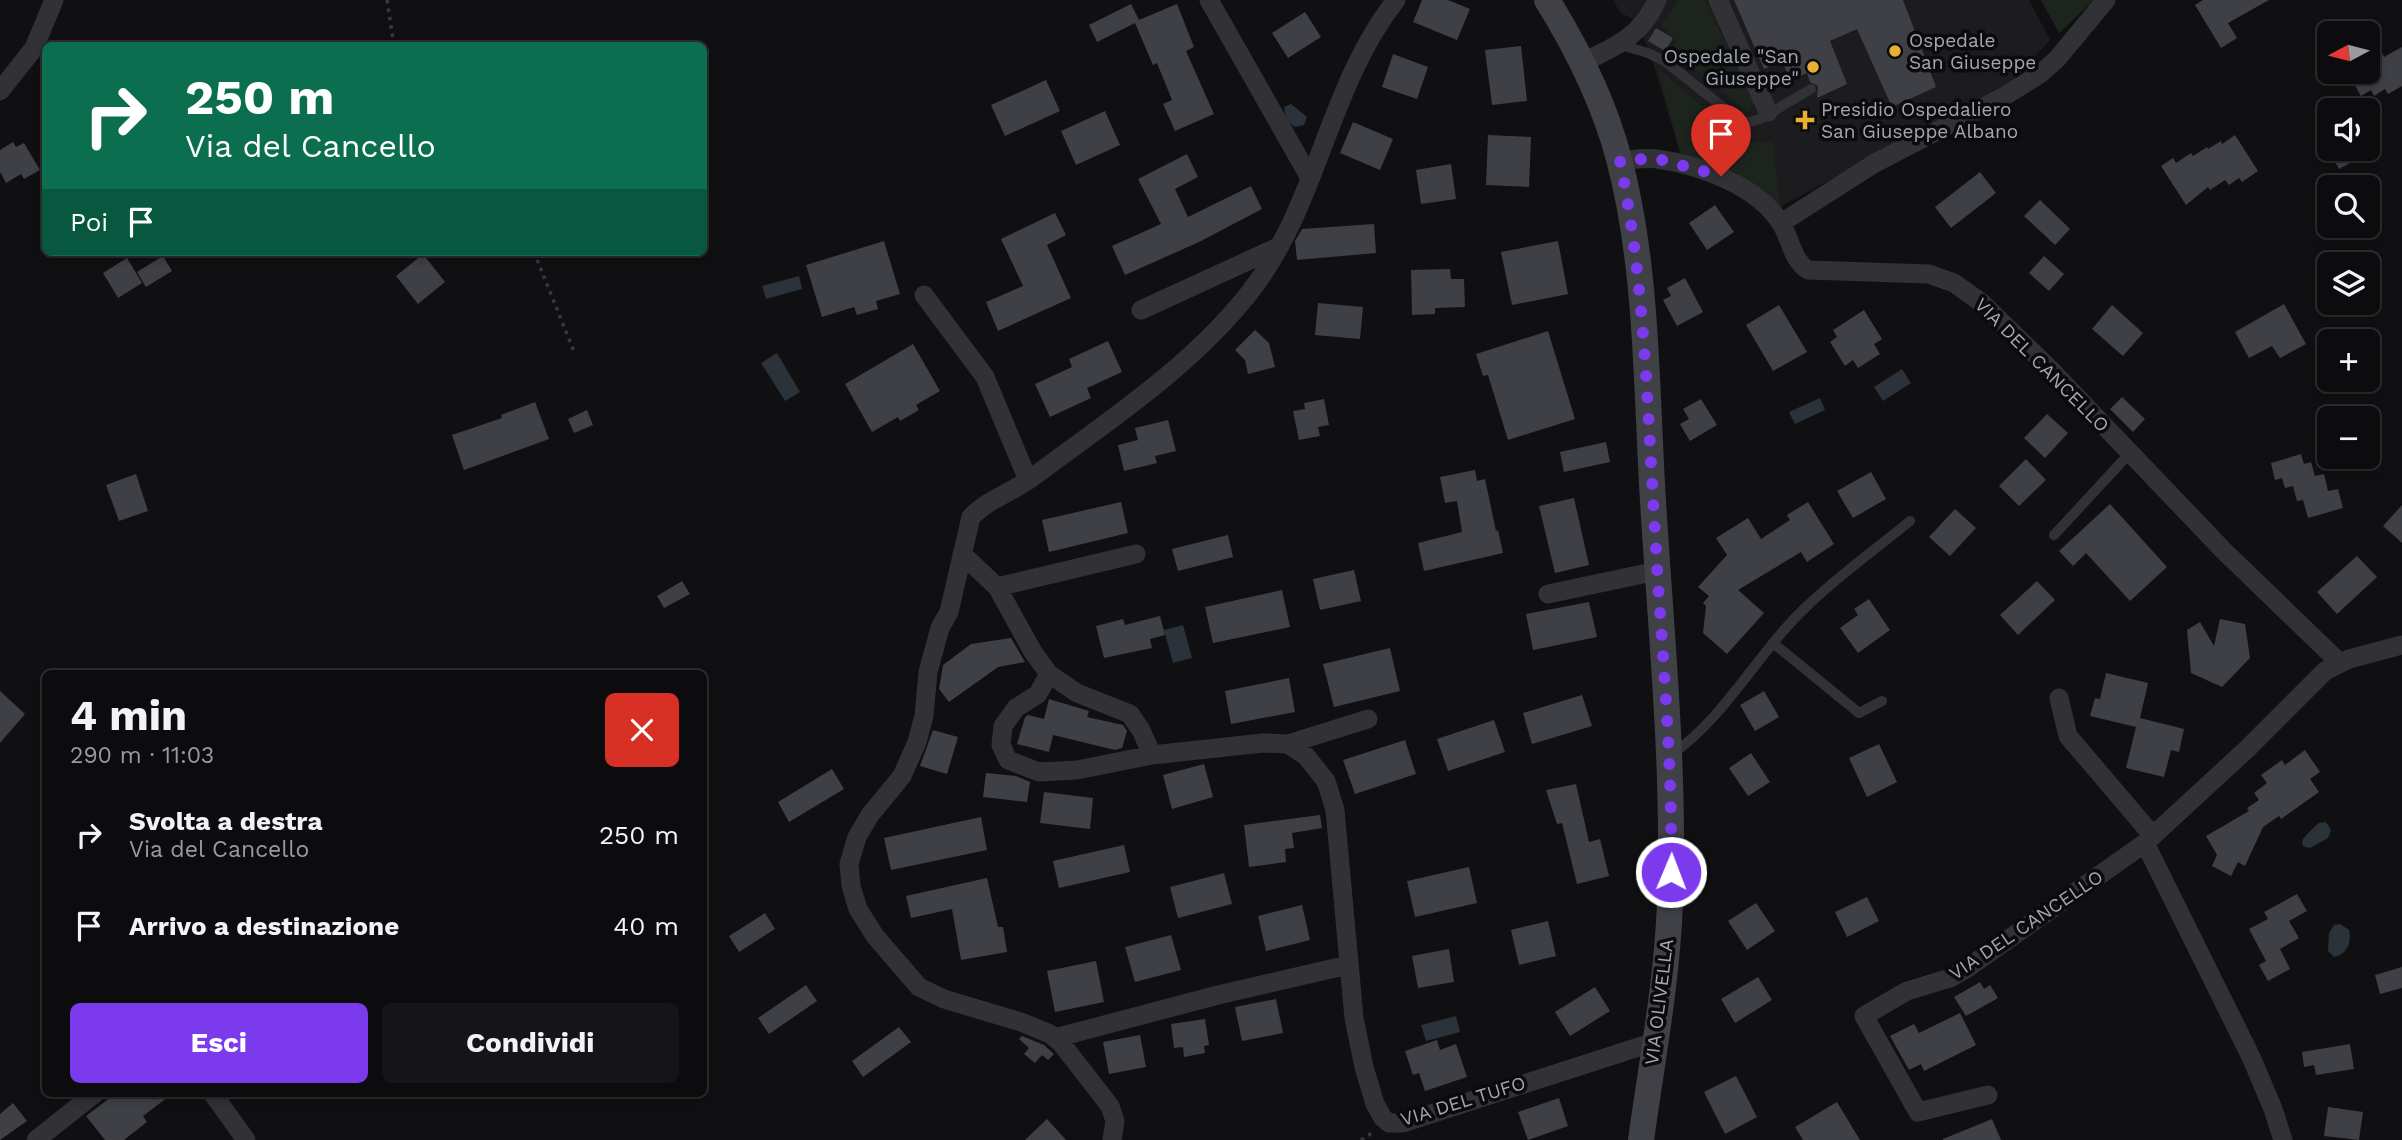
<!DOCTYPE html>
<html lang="it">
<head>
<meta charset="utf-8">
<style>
  :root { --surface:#0c0c0e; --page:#151517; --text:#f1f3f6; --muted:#9a9b9e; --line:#2c2c2e; --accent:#7c3aed }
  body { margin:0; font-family:"Work Sans",sans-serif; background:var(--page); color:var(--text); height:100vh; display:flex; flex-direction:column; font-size:26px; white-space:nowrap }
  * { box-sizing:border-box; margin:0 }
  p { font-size:23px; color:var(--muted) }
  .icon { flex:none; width:38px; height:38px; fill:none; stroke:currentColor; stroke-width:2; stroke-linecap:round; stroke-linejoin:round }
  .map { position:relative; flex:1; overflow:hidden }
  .details { position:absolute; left:42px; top:670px; width:665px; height:427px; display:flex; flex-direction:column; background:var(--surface); border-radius:10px; box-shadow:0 4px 10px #0003,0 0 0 2px var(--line) }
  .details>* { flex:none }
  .banner { position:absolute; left:42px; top:42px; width:665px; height:214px; border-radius:10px; box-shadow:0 4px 10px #0003,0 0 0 2px var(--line); background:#0b6e4f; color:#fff; overflow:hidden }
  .needle { width:46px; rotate:263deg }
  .buttons { position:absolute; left:2317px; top:21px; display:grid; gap:14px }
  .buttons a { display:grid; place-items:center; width:63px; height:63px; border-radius:10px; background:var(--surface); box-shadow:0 4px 10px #0003,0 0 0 2px var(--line); font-size:35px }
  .pin { position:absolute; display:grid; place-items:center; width:60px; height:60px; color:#fff; margin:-72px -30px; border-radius:50% 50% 50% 0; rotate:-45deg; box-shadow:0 0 7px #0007 }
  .pin .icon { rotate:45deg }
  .me { position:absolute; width:77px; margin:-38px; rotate:1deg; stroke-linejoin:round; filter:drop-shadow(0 0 5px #0008) }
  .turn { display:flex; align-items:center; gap:24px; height:147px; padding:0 28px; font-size:32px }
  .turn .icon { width:91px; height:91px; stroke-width:2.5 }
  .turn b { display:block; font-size:49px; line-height:60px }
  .then { display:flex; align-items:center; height:66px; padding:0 28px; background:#0003; gap:14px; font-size:26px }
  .round { display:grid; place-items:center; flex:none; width:74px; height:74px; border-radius:10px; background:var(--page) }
  .headline { display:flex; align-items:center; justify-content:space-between; height:119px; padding:0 28px }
  h1 { font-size:42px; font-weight:700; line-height:52px }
  .button { display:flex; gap:14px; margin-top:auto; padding:14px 28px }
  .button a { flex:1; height:80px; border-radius:10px; background:var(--accent); color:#fff; font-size:28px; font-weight:700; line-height:80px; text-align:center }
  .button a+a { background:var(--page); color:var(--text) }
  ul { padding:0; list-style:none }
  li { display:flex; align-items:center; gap:21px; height:91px; padding:0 28px }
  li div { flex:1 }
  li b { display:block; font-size:26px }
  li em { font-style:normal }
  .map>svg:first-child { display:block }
  .built { fill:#1c1c1f }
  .green { fill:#1d241e }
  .water { fill:#2b3239 }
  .building { fill:#3f4045 }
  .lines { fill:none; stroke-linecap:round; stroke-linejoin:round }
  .path { stroke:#38393d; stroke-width:3.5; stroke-dasharray:3.5 5; stroke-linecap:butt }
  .service { stroke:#323236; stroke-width:10 }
  .minor { stroke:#323236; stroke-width:19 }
  .secondary { stroke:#404146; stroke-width:26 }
  .route { stroke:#7c3aed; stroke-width:12; stroke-dasharray:0 21.6 }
  .poi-dot { fill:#e8b032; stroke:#0b0b0d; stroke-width:2.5 }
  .labels { text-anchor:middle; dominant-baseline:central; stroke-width:7; stroke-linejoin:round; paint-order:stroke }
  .poi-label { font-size:19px; fill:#a2a7b2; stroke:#0b0b0d; text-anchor:start }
  .street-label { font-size:19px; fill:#a2a7b2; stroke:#0b0b0d }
</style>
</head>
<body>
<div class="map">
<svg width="2402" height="1140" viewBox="0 0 2402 1140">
  <rect width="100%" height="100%" fill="#101012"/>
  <path class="built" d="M1613 0H2029L2050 40 2011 82 1780 207 1735 172 1682 159 1653 62 1638 23 1620 12Z"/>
  <path class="green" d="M1678 0H1705L1755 104 1748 112 1672 50 1677 40 1662 26Z
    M2041 0H2094L2059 33Z
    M1658 69 1745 142H1773L1780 207 1735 172 1682 159Z"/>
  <path class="water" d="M1291 104 1307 117 1304 125 1295 127C1287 123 1285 115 1284 107Z
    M799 276 802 289 766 299 762 286Z
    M777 353 800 392 785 401 761 363Z
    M1902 369 1911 383 1883 401 1874 387Z
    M1820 398 1825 410 1795 424 1789 412Z
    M1183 625 1192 658 1173 663 1164 630Z
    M2326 822 2331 830 2328 838 2310 848 2303 846 2302 841C2304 837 2316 825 2319 823Z
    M2340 924 2349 930C2352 943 2347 954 2334 957L2328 951 2329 933 2334 925Z
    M1456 1016 1460 1032 1426 1041 1421 1025Z"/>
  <path class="building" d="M1422 0H1448L1470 9 1457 40 1413 22Z
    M1734 0H1903L1936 87 1892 107 1857 29 1830 41 1847 84 1817 98 1818 86 1810 82 1807 73 1790 80 1782 61 1764 69Z
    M2203 0H2269L2228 23 2237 38 2221 48 2195 5Z
    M1131 4 1139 20 1177 4 1194 47 1186 51 1214 114 1175 131 1163 104 1172 100 1157 63 1153 65 1135 23 1097 42 1089 25Z
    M1305 12 1321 37 1288 58 1272 33Z
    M1656 28 1673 38 1665 51 1648 41Z
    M1521 46 1527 101 1492 105 1485 50Z
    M2402 47V86L2388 94 2385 89 2374 96 2371 90 2361 96 2347 72H2368V62L2382 53 2384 57Z
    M1393 54 1428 67 1417 99 1382 87Z
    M1046 80 1060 111 1005 136 991 105Z
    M1105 111 1120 145 1076 165 1061 131Z
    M1353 122 1393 139 1380 170 1340 153Z
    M1488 135 1531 137 1529 187 1486 185Z
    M2235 135 2258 171 2242 182 2239 178 2229 185 2225 180 2210 190 2208 187 2186 205 2161 166 2173 158 2176 163 2191 153 2193 156 2207 147 2208 149 2221 141 2222 144Z
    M13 142 16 147 24 143 40 170 24 179 21 174 6 183 0 172V150Z
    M2328 149H2376L2339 169Z
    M1187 154 1198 177 1175 189 1188 217 1251 186 1262 209 1199 242 1125 275 1112 246 1161 224 1138 179Z
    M1451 164 1456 199 1421 204 1416 170Z
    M1980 172 1996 193 1951 228 1935 207Z
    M2040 200 2070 229 2055 245 2024 216Z
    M1715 205 1734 232 1707 250 1689 223Z
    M1055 213 1066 235 1047 245 1071 298 998 331 986 302 1023 286 1001 239Z
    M1374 224 1376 253 1297 260 1295 241 1302 229Z
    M884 241 900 294 876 301 878 309 857 315 854 307 822 317 806 265Z
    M1558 241 1568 294 1512 305 1501 252Z
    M423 254 445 282 418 304 396 276Z
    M163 256 172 271 146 287 137 272Z
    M2044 256 2064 274 2049 291 2029 273Z
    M127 258 142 283 118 298 103 273Z
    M1450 269 1451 279H1464L1465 307 1435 308V314L1412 315 1411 270Z
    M1685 278 1703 312 1677 326 1663 300 1671 296 1667 288Z
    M1318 303 1363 307 1360 339 1315 335Z
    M2284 304 2306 344 2280 358 2272 346 2249 358 2235 332Z
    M1779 305 1807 352 1773 371 1746 325Z
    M2112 305 2143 333 2123 356 2092 329Z
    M1864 310 1882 339 1874 344 1880 354 1858 368 1853 360 1845 366 1830 342 1837 337 1833 330Z
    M1255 330 1269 343 1275 367 1248 374 1245 360 1235 350Z
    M1548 331 1575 419 1508 440 1488 375 1483 376 1476 354Z
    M1108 341 1122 372 1087 388 1091 398 1050 417 1035 384 1072 367 1069 359Z
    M913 344 940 391 916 405 919 410 900 421 898 417 872 432 845 384Z
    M2122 397 2145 419 2133 432 2110 409Z
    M1324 399 1329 425 1318 427 1320 436 1299 440 1293 411 1305 409 1304 403Z
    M1701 399 1717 425 1690 441 1680 424 1689 419 1683 409Z
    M535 402 549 439 464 470 452 435 502 418 501 415Z
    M587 410 593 425 574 433 568 419Z
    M2047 414 2068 433 2045 458 2024 438Z
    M1168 420 1176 451 1155 456 1157 463 1124 471 1118 445 1138 440 1135 428Z
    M1606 442 1610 462 1564 472 1560 452Z
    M2301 454 2304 464 2311 462 2315 476 2324 474 2328 491 2338 489 2343 508 2308 518 2303 500 2297 501 2293 486 2285 488 2282 478 2275 480 2271 463Z
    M2026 459 2046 480 2019 506 1999 486Z
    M1475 470 1477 481 1485 479 1496 531 1498 530 1503 553 1424 571 1418 543 1462 532 1457 501 1445 503 1440 477Z
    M1871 472 1886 499 1853 518 1837 491Z
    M136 474 148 511 119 521 106 485Z
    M1574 498 1589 565 1555 573 1539 506Z
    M1121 502 1128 533 1049 552 1042 520Z
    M1808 502 1834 544 1807 562 1801 552 1738 590 1764 613 1727 654 1703 633 1706 606 1703 603 1709 596 1698 587 1727 555 1716 538 1748 518 1761 539 1790 520 1787 515Z
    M2110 504 2167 567 2130 601 2086 553 2073 566 2059 551Z
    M2402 505V543L2383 526Z
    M1955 509 1976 528 1950 556 1929 537Z
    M1228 535 1233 557 1178 571 1172 549Z
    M2357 556 2377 577 2337 614 2317 592Z
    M1354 570 1361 601 1320 610 1313 579Z
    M682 581 690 594 664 608 657 596Z
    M2037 581 2055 600 2018 635 2000 615Z
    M1282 590 1290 627 1213 643 1205 607Z
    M1869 599 1890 630 1858 653 1840 628 1858 615 1854 609Z
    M1589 602 1597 637 1533 650 1526 614Z
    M1160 616 1165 635 1150 639 1152 648 1104 658 1096 626 1123 619 1125 625Z
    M2220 619 2245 624 2250 658 2222 687 2191 673 2187 630 2200 622 2214 646Z
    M1011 638 1025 662 998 667 949 702 939 689 943 665 971 644Z
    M1390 648 1400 691 1334 707 1323 664Z
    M2106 673 2148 683 2140 718 2184 729 2179 752 2171 750 2164 777 2126 768 2136 727 2090 716 2095 698 2100 699Z
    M1289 678 1295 712 1231 724 1225 691Z
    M0 691 25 714 0 743Z
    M1764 691 1779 717 1755 731 1740 705Z
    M1582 695 1592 726 1532 744 1523 713Z
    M1049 699 1089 711 1087 717 1123 725 1127 731 1122 748 1115 750 1053 735 1049 752 1017 744 1025 717 1028 715 1044 719Z
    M1494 720 1505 752 1448 771 1437 739Z
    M933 730 958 737 947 774 920 766Z
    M1405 740 1416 774 1355 794 1343 760Z
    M1879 744 1897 782 1867 797 1849 758Z
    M2305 750 2320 772 2310 779 2319 792 2281 819 2279 816 2263 827 2245 866 2238 862 2231 876 2212 866 2217 855 2206 836 2249 811 2247 808 2259 800 2254 793 2267 783 2261 775 2282 760 2285 765Z
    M1751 753 1770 782 1748 796 1729 768Z
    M1204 764 1213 797 1172 809 1163 775Z
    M832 769 844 789 789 822 778 802Z
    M986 773 1016 776 1030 782 1027 802 983 797Z
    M1576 784 1589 842 1600 839 1609 876 1577 884 1562 823 1557 824 1546 790Z
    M1044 792 1093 798 1090 829 1040 823Z
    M1320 815 1322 828 1292 833 1294 848 1285 849 1286 862 1249 867 1244 825Z
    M981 817 987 850 891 870 884 838Z
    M1124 845 1130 872 1059 888 1053 861Z
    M1469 867 1477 903 1415 917 1407 881Z
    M1224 873 1232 904 1178 918 1170 887Z
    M987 878 998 927H1003L1007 952 961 960 952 909 911 918 906 896Z
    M2297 894 2307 911 2289 921 2299 938 2280 949 2290 969 2268 981 2259 965 2266 961 2249 929 2268 919 2264 912Z
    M1867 897 1879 921 1847 937 1835 912Z
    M1756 903 1775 931 1747 950 1728 921Z
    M1302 905 1310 940 1266 951 1258 916Z
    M765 913 775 929 739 952 729 936Z
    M1548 921 1556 956 1519 965 1511 930Z
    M1171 935 1181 970 1135 982 1125 947Z
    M1449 949 1454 982 1418 988 1412 956Z
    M1096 961 1104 1002 1055 1012 1047 971Z
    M2402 967V988L2380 994 2375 975Z
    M1758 977 1772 1000 1735 1023 1721 999Z
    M1980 982 1984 989 1990 985 1998 998 1966 1016 1954 997Z
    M806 985 817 1001 769 1034 758 1018Z
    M1595 987 1610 1011 1570 1036 1555 1012Z
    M1276 999 1283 1033 1242 1041 1235 1007Z
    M1960 1013 1976 1045 1924 1071 1921 1064 1909 1070 1890 1036 1914 1024 1919 1033Z
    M1205 1019 1209 1045 1204 1046 1205 1053 1184 1057 1183 1047 1174 1048 1171 1024Z
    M899 1027 911 1042 863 1077 852 1061Z
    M1140 1035 1146 1067 1109 1074 1103 1042Z
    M1022 1036 1044 1045 1054 1054 1048 1060 1042 1055 1035 1063 1024 1054 1029 1048 1019 1039Z
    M1437 1040 1440 1050 1456 1044 1467 1077 1425 1091 1419 1073 1413 1075 1405 1051Z
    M2350 1044 2354 1069 2316 1075 2314 1065 2304 1067 2302 1052Z
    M1736 1076 1757 1117 1725 1134 1704 1092Z
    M115 1094H172L143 1116 147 1122 124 1140H105L86 1116Z
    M1559 1098 1568 1126 1528 1140 1518 1112Z
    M1837 1102 1860 1140H1803L1795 1127Z
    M13 1103 27 1121 0 1140V1114Z
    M2328 1107 2363 1112 2359 1140 2324 1136Z
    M1047 1119 1066 1140H1025Z
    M1992 1119 2001 1140H1943V1139Z"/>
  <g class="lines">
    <path class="path" d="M387 0 394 46
      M534 252 575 354
      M1361 1140 1372 1133"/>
    <path class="service" d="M1621 45 1648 53 1666 62 1735 117 1747 123 1760 119 1811 89
      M2054 535 2130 453
      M1773 643 1859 713 1882 701
      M1672 754C1724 719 1759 651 1806 607 1838 576 1876 549 1910 521"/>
    <path class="minor" d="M1209 0 1310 178
      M1718 0 1768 112
      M1583 62C1616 47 1642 35 1657 0
      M0 91 34 48 54 0
      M1620 161C1632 160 1646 157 1657 159 1700 165 1759 186 1782 225 1791 240 1792 260 1808 270L1929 274 1954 283 1982 303 2051 370 2224 551 2340 663
      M1781 223 1875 163 2003 97 2040 74 2057 59 2106 0
      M924 295 985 377 1028 480
      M1141 310 1280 246
      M962 554 997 587 1033 652 1049 674 1077 693 1130 714 1141 730 1152 755
      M997 587 1136 554
      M1548 594 1657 571
      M1049 674 1038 694 1016 708 1003 726 1001 745 1008 760 1039 772 1077 770 1152 755 1263 743 1288 744 1306 756 1326 781 1335 810 1354 1018 1364 1067 1375 1104 1383 1118 1389 1123H1403L1654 1042
      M2059 698 2068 736 2153 836
      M1288 744 1368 719
      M2145 843 2252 1059 2273 1109 2283 1140
      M1055 1038 1218 995 1348 965
      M213 1094 246 1140
      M1988 1095 1918 1112 1864 1016 1907 991 1950 978 1969 967 2145 843 2247 749 2325 671 2349 659 2402 645
      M36 1140 94 1094
      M1112 1140 1115 1121 1110 1106 1061 1043 1050 1034 1021 1022 944 999 919 987 875 936 858 909 851 886 849 864 857 837 870 815 902 776 917 742 924 716 928 672 940 628 949 612 971 517C988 499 1013 492 1033 477 1108 421 1191 367 1250 292 1318 205 1328 86 1396 0"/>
    <path class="secondary" d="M1547 0C1578 50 1604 102 1619 159 1648 269 1646 388 1653 501 1661 634 1675 768 1670 903 1667 982 1652 1061 1641 1140"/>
  </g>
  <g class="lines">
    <path class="route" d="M1671 872C1673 758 1661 645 1655 531 1647 407 1645 283 1620 161L1655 158 1721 176"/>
  </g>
  <g class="poi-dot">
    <circle cx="1895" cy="51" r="7"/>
    <circle cx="1813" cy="67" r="7"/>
    <path d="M1801.5 109.5h7v7h7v7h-7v7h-7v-7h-7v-7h7z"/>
  </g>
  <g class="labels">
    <g class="poi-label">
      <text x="1909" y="40">Ospedale<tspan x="1909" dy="22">San Giuseppe</tspan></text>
      <text x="1799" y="56" text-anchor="end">Ospedale "San<tspan x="1799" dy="22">Giuseppe"</tspan></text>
      <text x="1821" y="109">Presidio Ospedaliero<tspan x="1821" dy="22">San Giuseppe Albano</tspan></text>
    </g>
    <g class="street-label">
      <text transform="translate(2042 365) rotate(45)">VIA DEL CANCELLO</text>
      <text transform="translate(2026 925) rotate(-34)">VIA DEL CANCELLO</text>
      <text transform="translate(1659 1002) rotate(-83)">VIA OLIVELLA</text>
      <text transform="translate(1463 1101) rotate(-17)">VIA DEL TUFO</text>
    </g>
  </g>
</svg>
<div class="buttons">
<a><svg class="needle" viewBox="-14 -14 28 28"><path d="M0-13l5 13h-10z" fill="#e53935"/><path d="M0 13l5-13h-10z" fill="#9a9b9e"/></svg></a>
<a><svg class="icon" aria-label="sound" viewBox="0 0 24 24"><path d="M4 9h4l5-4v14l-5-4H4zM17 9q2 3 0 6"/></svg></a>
<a><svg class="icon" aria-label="search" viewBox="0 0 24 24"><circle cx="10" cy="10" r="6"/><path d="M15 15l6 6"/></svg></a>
<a><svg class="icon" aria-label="layers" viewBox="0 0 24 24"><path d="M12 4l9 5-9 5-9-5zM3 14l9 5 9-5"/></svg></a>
<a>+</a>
<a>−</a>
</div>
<div class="pin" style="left:1721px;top:176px;background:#d93025"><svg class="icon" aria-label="arrive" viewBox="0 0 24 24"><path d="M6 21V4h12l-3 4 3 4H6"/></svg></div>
<svg class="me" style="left:1671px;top:872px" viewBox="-20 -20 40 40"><circle r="17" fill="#7c3aed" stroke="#fff" stroke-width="3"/><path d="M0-11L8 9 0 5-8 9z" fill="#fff"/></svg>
<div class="banner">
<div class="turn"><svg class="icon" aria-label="right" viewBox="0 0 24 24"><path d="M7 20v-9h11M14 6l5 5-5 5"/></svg><div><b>250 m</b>Via del Cancello</div></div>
<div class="then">Poi<svg class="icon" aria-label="arrive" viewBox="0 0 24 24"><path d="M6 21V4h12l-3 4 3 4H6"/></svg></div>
</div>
<section class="details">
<div class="headline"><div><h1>4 min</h1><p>290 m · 11:03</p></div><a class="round" style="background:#d93025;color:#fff"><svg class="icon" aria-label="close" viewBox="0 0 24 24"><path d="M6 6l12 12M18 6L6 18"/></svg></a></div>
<ul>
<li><svg class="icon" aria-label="right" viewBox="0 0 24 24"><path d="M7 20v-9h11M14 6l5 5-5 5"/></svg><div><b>Svolta a destra</b><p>Via del Cancello</p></div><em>250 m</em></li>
<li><svg class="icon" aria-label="arrive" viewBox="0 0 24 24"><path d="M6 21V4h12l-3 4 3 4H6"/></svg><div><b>Arrivo a destinazione</b></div><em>40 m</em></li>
</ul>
<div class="button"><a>Esci</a><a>Condividi</a></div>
</section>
</div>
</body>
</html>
